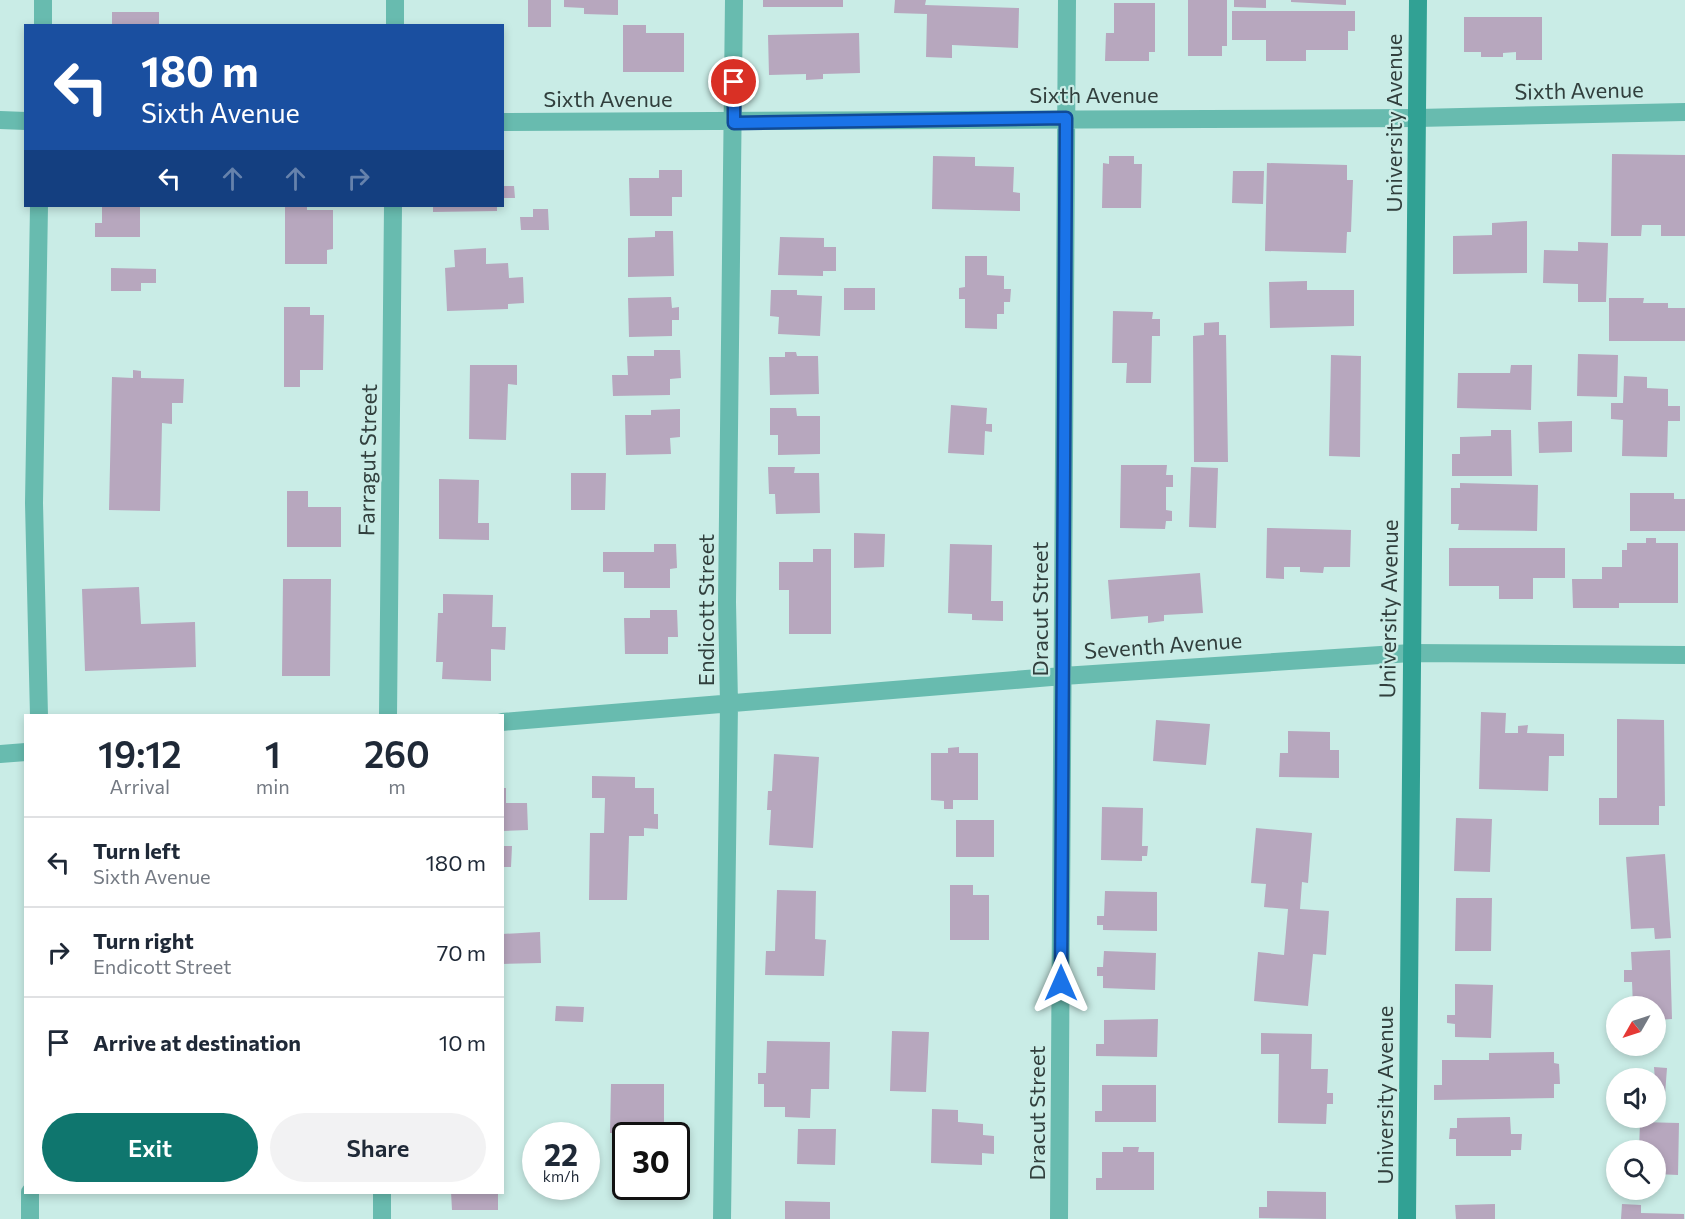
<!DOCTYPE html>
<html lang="en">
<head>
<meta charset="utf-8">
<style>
  :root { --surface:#fff; --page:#f2f2f3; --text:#1f2937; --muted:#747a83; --line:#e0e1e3; --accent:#0f766e }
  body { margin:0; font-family:Commissioner,sans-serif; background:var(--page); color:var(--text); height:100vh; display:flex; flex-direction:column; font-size:22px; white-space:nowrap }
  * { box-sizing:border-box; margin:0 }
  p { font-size:20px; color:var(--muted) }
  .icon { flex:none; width:33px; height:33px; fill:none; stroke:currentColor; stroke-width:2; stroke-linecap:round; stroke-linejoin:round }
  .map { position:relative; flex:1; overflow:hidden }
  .details { position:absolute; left:24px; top:714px; width:480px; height:480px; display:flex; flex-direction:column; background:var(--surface); border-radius:0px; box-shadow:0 3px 9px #0003 }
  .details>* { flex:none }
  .top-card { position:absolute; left:24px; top:24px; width:480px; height:183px; border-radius:0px; box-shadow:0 3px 9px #0003; background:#1a4fa0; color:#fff; overflow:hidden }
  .needle { width:39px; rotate:231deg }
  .tools { position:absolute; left:1606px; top:996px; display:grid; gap:12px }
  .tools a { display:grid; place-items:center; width:60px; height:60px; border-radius:50%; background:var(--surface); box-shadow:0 3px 9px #0003; font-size:30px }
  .speed { position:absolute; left:522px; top:1122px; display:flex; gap:12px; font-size:30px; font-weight:700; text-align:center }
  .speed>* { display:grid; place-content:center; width:78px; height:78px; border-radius:50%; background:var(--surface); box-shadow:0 3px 9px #0003; line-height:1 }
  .speed small { font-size:15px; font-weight:400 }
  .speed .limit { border:3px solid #111; border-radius:9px; background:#fff; color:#111 }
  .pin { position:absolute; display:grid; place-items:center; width:51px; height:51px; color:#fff; margin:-26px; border:3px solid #fff; border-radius:50%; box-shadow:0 2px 6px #0007 }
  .me { position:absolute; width:66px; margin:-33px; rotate:0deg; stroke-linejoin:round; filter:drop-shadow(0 0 4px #0008) }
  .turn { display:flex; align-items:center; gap:21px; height:126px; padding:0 18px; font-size:27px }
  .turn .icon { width:78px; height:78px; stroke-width:2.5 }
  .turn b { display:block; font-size:42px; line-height:51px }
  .lanes { display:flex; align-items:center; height:57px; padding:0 18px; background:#0003; justify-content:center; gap:30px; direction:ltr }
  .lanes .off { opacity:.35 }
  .eta { display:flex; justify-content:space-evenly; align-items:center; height:102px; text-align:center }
  .eta b { font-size:36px; font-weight:600; line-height:42px }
  .primary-button { display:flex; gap:12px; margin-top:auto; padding:12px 18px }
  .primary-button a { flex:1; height:69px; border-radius:36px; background:var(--accent); color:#fff; font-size:24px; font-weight:600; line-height:69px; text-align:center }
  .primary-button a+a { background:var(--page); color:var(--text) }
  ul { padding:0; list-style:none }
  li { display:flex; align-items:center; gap:18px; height:90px; padding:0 18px; border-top:2px solid var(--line) }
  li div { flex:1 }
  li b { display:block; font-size:22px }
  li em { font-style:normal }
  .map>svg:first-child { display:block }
  .building { fill:#b7a7be }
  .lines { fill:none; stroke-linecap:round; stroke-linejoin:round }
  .street { stroke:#68bbaf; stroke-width:18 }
  .secondary { stroke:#31a194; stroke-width:18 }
  .route-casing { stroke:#114b97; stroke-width:15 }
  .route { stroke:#1a73e8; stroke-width:10 }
  .labels { text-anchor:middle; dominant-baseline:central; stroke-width:4.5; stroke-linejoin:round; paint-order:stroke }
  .street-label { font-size:22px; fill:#313f3d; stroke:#c9ece6 }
</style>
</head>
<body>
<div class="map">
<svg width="1685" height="1219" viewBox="0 0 1685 1219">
  <rect width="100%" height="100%" fill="#c9ece6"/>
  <path class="building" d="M528 0H551V27H528Z
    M564 0H618V15L584 14V8L564 7Z
    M763 0H843V7H763Z
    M895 0H926L925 5 1019 8 1018 48 952 45V58L926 57 927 14 894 13Z
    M1188 0H1227V46H1222V56H1188Z
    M1234 0H1266V8L1234 7Z
    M1291 0H1346V5L1291 2Z
    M1114 3H1155V52H1149V61H1105L1106 33H1114Z
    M1232 11H1355V31H1348V50H1306V61H1266V40H1232Z
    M112 12H159V26H112Z
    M1464 17H1542V60H1516V52L1503 53V57H1481V52H1464Z
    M623 25H646V33H684V72H623Z
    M859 33 860 73 823 74V79L806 80V74L769 75 768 35Z
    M1612 154 1685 155V236H1661V225H1642L1641 236H1611Z
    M933 156 975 157V166L1014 167 1013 192 1020 193V211L932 209Z
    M1109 156H1134V164H1142L1141 208H1102L1103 163 1109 164Z
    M1267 163 1347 165V180H1353L1351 232H1347L1346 253 1265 251Z
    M659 170H682V197H672V216H630L629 178H659Z
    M1233 171H1264L1263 204 1232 203Z
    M502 186H514L515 198H502Z
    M102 206H140V237H95V223H102Z
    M285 206H307V210H333V249L327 250V264H285Z
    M433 206H497V211L433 212Z
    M533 209H548L549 230H521L520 217H533Z
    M1527 221V273L1453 274V236L1492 235V223Z
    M655 231H673L674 276 628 277V238L655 237Z
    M780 237 824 238V247H836V271H823V276L778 275Z
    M1578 242 1608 243 1606 302H1578V284L1543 283 1544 250 1578 251Z
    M486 248V264L508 263 509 278 523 277 524 303 508 304V309L447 311 445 268 455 267 454 250Z
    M965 256H987V275L1004 276V289H1011L1010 302H1004V314H997V329L965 328V299H959V288L965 287Z
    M111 268 156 269V283H141V291H111Z
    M1307 281V290H1354V326L1270 328 1269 282Z
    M844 288H875V310H844Z
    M771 290H797V295L822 296 820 336 778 334 779 317 770 316Z
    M671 297 672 308 679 307V320H672V336L629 337 628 298Z
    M1609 298H1644L1643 303H1668V308H1685V341H1609Z
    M284 307H310V315H324L323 370H300V387H284Z
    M1113 311 1153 312 1152 319H1160V336H1152L1151 383H1126L1127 363H1112Z
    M1219 322V335H1226L1228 462H1194L1193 336 1204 335V323Z
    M654 350H680L681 378 670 379V395L613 396 612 375H628L627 356H654Z
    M785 352H796L797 356H818L819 394 770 395 769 357H785Z
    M1578 354 1618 355 1617 397 1577 396Z
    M1331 355 1361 356 1360 457 1329 456Z
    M470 365H517V385L508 384 506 440 469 439Z
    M1511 365H1532L1531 410 1457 408 1458 373H1510Z
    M133 370 141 371V378L184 379 183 403H172V424L162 423 160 511 109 510 112 377 133 378Z
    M1624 376 1647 377V388L1668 389V406H1680V421H1668L1667 457 1622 456 1623 420 1611 419V403H1623Z
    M951 405 987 408 986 424H992V432L985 431 984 455 948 453Z
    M770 408H796L797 416H820V454L778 455V435H770Z
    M680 409V437L670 438 671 454 626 455 625 415H651V410Z
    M1572 421V452L1539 453 1538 422Z
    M1491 430H1511L1512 476H1452V454H1460V437L1491 436Z
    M1121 465H1167L1166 475H1173V487H1166V510L1172 511V521H1166L1165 529 1120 528Z
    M768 467H795L794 473H819L820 513 776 514 775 494H769Z
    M1191 467 1218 468 1216 528 1189 527Z
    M571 473H606L605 510H571Z
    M439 479 479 480 478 523H489V540L439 539Z
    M1460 483 1538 485 1537 531 1458 530 1459 524H1451V488H1460Z
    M287 491H308V507H341V547H287Z
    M1630 493H1674V499H1685V531H1630Z
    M1267 528 1351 530 1350 567H1324L1323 573 1300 572V567H1284V579L1266 578Z
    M854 533 885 534 884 567 854 568Z
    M1646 538H1656V543H1678V603H1619V608H1573L1572 579H1602V567H1622V550H1627V543H1646Z
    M654 544H676L677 568 670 569V588H624V572H603V552H654Z
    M950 544 992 545 991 601H1003V621L972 620V614L948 613Z
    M1449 548H1565V578H1533V599H1499V586H1449Z
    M813 549H831V634H789V590H779V562H813Z
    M1200 573 1203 613 1164 615V621L1148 623V616L1111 619 1108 580Z
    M283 579H331L330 676H282Z
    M139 587 141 624 195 622 196 667 85 671 82 589Z
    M443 594 493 595 492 627H506L505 650 491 649V681L442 679 443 662H436L438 613H443Z
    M650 610H677L678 637H668V654H625L624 618H650Z
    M1481 712 1506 713 1505 733H1518V726L1528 725 1527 733 1564 734V756H1549L1548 791 1479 789Z
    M1617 719 1664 720 1665 806H1659V825H1599V798H1617Z
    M1156 720 1210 724 1206 765 1153 761Z
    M1288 731 1330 732V750H1339V778L1279 777 1280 753H1288Z
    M959 747V753H978V800H953V809H944V801L931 800V753H948V748Z
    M774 754 819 757 813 848 769 845 771 810H767L768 791H772Z
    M592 776 635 777V788H654V814H658V829L644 828V836H629L627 900H589L590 833H604L605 798H592Z
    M502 788H506V803H527L528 830 502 831Z
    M1102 807 1143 808 1142 846H1148L1147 856H1142V861L1101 860Z
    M1456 818 1492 819 1490 872 1454 871Z
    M956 820H994V857H956Z
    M1256 828 1312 833 1308 883 1302 882 1300 909 1329 911 1326 955 1313 954 1308 1006 1254 1001 1258 952 1284 955 1288 909 1264 907 1266 884 1251 883Z
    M502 846H512L511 867H502Z
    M1665 854 1671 938 1655 939 1654 928 1631 929 1626 857Z
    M950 885H973V895H989V940H950Z
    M777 890 816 891 815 939 826 940 824 976 765 975 766 951H775Z
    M1105 891 1157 892V931L1103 930V925H1097V916H1104Z
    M1456 898H1492L1491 951H1455Z
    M540 932 541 963 502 964V934Z
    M1670 950 1672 1019 1656 1020V1006H1633L1632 982H1624V970H1632L1631 952Z
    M1104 951 1156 953 1155 990 1103 988V976H1097V967H1103Z
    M1455 984 1493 985 1491 1038 1455 1037V1024L1447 1023V1015H1455Z
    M556 1006 584 1007 583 1022 555 1021Z
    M1158 1019 1157 1057 1096 1056V1044H1104V1020Z
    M892 1031 929 1032 926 1092 890 1091Z
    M1261 1033 1312 1034 1311 1069H1328L1327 1093H1333V1104H1327L1326 1124 1278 1123 1279 1054H1261Z
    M767 1041 830 1042 829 1089H811L810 1118 785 1117V1107H764V1084H758V1073H766Z
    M1554 1052V1063L1559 1064 1560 1084H1554V1098L1434 1100V1085H1442V1060H1489V1053Z
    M1654 1067 1667 1068 1665 1095 1656 1094Z
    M611 1084H664V1128H654V1133H610Z
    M1102 1085H1156V1122H1095V1111H1102Z
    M932 1109 958 1110V1122L983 1124V1135L994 1136V1154L982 1153V1165L931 1163Z
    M1510 1117 1511 1134H1522L1521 1150H1511V1156H1456V1139H1449L1450 1128H1457V1118Z
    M1640 1122 1679 1123 1678 1175 1656 1174V1150H1639Z
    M798 1129H836L835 1165 797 1164Z
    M1123 1147H1139L1138 1152H1154V1190H1096V1178H1102V1152H1123Z
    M1267 1191 1326 1192V1219L1259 1218V1207H1267Z
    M451 1192H498V1210H452Z
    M785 1201 830 1202V1219H785Z
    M1495 1204V1219H1456L1455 1205Z
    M1622 1204 1641 1205V1213L1684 1214V1219H1621Z"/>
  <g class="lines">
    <path class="street" d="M43 26V0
      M395 26V0
      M0 120 26 121
      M502 122 1418 118 1685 112
      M39 716 34 503 39 206
      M388 716 393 206
      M502 722 1063 676 1411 653 1685 655
      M0 754 26 752
      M30 1219V1192
      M382 1219V1192
      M722 1219 729 704 727 602 734 0
      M1059 1219 1067 0"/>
    <path class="secondary" d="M1407 1219 1418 0"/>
  </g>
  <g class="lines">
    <defs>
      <path id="route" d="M734 82V123L1066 118 1061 983"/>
    </defs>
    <use href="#route" class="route-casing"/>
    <use href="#route" class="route"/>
  </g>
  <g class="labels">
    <g class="street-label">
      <text transform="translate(1579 90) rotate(-1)">Sixth Avenue</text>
      <text x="1094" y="94">Sixth Avenue</text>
      <text x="608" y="98">Sixth Avenue</text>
      <text transform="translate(1393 123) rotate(-90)">University Avenue</text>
      <text transform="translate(367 460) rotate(-89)">Farragut Street</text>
      <text transform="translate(1039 609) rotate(-90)">Dracut Street</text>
      <text transform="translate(1388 609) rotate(-89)">University Avenue</text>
      <text transform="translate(705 610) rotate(-90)">Endicott Street</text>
      <text transform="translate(1163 645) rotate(-4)">Seventh Avenue</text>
      <text transform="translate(1384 1095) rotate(-90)">University Avenue</text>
      <text transform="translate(1036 1113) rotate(-90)">Dracut Street</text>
    </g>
  </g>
</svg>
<div class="tools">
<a><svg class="needle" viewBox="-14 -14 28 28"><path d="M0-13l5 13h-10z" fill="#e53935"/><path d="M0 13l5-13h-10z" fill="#747a83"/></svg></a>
<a><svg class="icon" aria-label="sound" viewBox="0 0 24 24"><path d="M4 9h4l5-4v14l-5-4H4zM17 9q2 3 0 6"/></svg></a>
<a><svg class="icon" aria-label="search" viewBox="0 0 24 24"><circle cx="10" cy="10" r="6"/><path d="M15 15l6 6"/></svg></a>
</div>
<div class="speed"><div>22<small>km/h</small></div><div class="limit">30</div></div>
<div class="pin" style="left:734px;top:82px;background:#d93025"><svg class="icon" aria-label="arrive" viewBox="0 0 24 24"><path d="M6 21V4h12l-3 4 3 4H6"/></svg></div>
<svg class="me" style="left:1061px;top:983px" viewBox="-20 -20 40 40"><path d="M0-17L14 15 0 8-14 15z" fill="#1a73e8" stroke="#fff" stroke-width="4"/></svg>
<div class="top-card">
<div class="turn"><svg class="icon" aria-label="left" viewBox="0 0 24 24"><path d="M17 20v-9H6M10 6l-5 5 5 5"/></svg><div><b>180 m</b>Sixth Avenue</div></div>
<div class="lanes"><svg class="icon" aria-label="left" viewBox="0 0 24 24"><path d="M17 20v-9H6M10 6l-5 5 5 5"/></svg><svg class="icon off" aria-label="ahead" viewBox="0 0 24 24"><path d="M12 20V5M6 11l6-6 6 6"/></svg><svg class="icon off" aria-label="ahead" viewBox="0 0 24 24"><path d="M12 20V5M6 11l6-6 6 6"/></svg><svg class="icon off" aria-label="right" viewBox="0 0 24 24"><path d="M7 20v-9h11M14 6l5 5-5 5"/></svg></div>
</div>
<section class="details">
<div class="eta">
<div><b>19:12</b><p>Arrival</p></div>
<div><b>1</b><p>min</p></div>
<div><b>260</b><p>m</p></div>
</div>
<ul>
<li><svg class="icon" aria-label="left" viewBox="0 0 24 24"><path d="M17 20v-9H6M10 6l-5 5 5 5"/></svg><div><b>Turn left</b><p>Sixth Avenue</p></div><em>180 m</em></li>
<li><svg class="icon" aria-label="right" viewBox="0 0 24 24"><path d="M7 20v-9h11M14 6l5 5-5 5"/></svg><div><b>Turn right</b><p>Endicott Street</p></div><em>70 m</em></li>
<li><svg class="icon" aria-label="arrive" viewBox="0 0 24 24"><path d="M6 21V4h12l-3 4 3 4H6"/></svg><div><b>Arrive at destination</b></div><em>10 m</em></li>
</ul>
<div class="primary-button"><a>Exit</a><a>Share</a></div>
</section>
</div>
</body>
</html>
